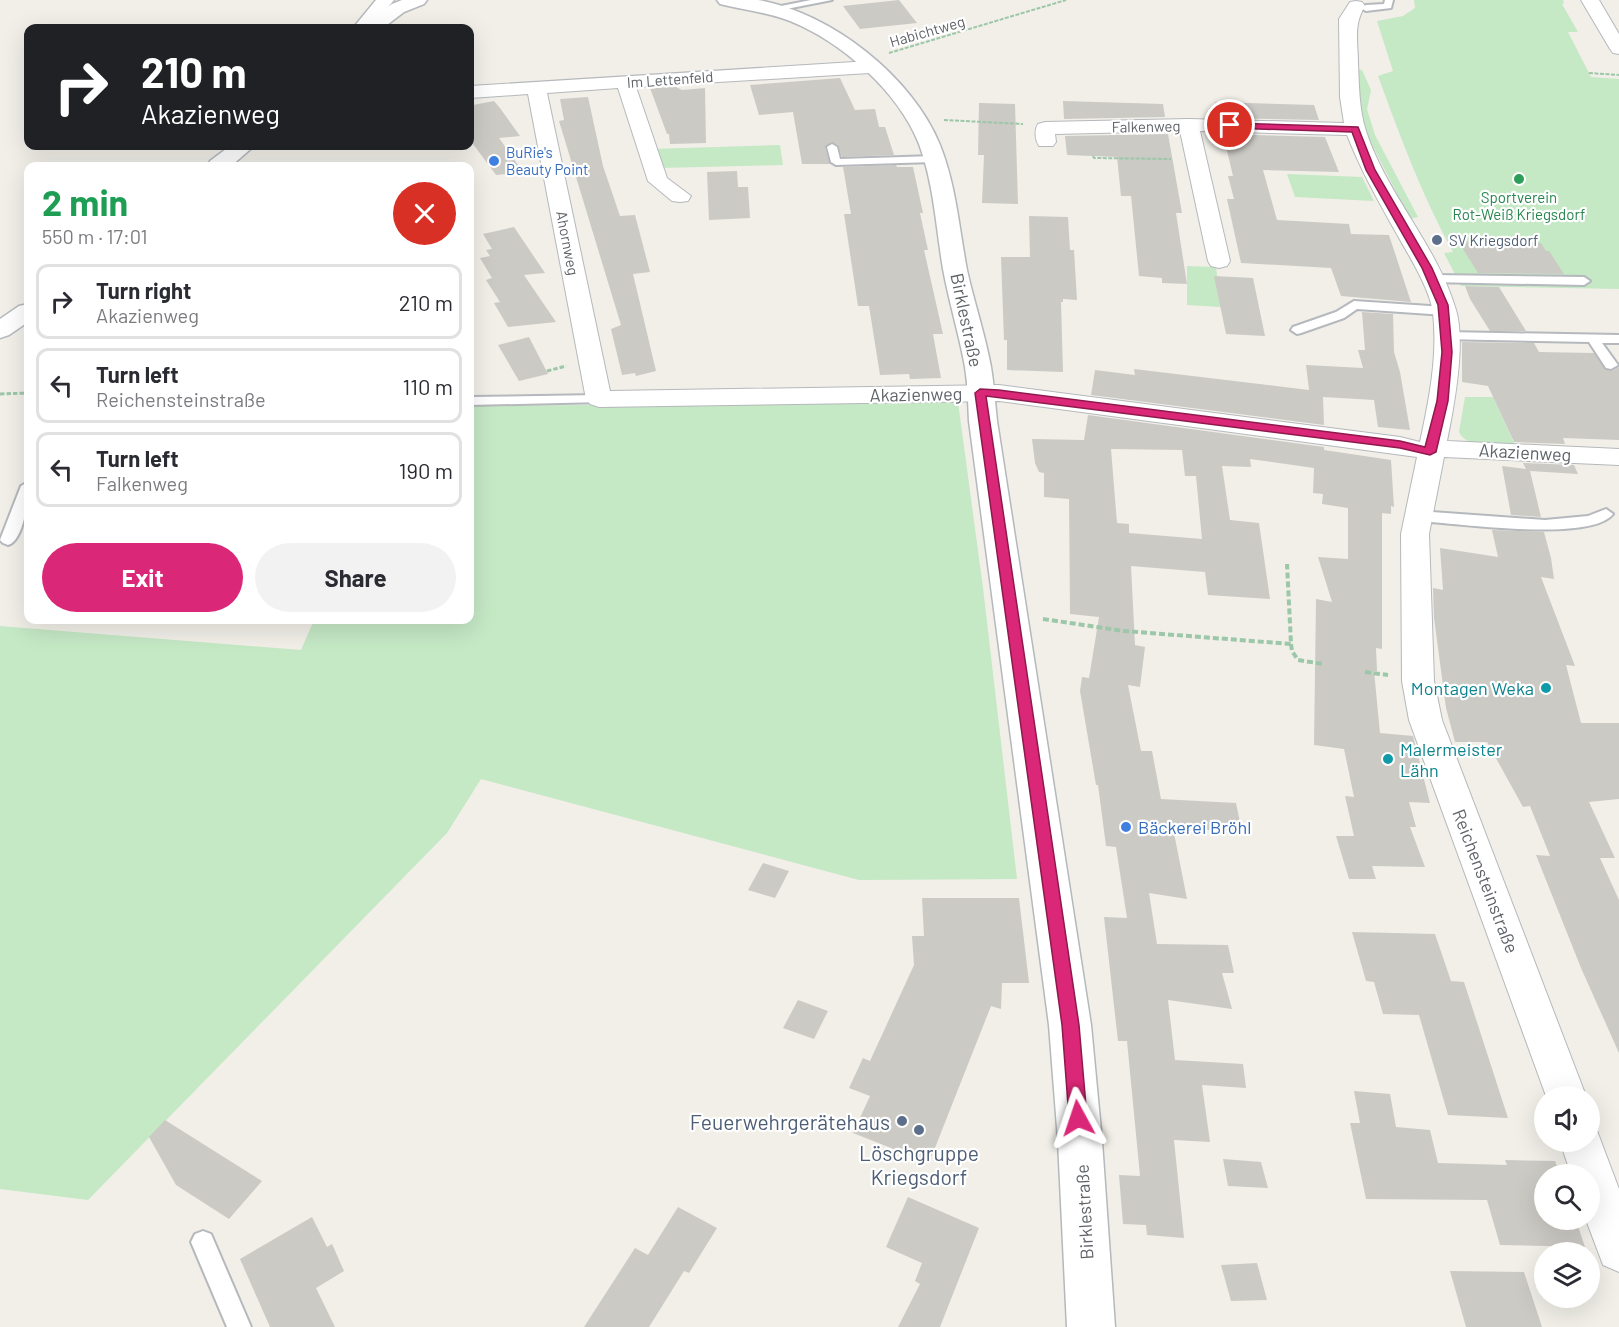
<!DOCTYPE html>
<html lang="en">
<head>
<meta charset="utf-8">
<style>
  :root { --surface:#fff; --page:#f2f2f3; --text:#2b2b33; --muted:#7c7c81; --line:#e1e1e2; --accent:#db2777 }
  body { margin:0; font-family:Barlow,sans-serif; background:var(--page); color:var(--text); height:100vh; display:flex; flex-direction:column; font-size:22px; white-space:nowrap }
  * { box-sizing:border-box; margin:0 }
  p { font-size:20px; color:var(--muted) }
  .icon { flex:none; width:33px; height:33px; fill:none; stroke:currentColor; stroke-width:2; stroke-linecap:round; stroke-linejoin:round }
  .map { position:relative; flex:1; overflow:hidden }
  .sheet { position:absolute; left:24px; top:162px; width:450px; height:462px; display:flex; flex-direction:column; background:var(--surface); border-radius:12px; box-shadow:0 6px 24px #0002 }
  .sheet>* { flex:none }
  .banner { position:absolute; left:24px; top:24px; width:450px; height:126px; border-radius:12px; box-shadow:0 6px 24px #0002; background:#202124; color:#fff; overflow:hidden }
  .buttons { position:absolute; left:1534px; top:1086px; display:grid; gap:12px }
  .buttons a { display:grid; place-items:center; width:66px; height:66px; border-radius:50%; background:var(--surface); box-shadow:0 6px 24px #0002; font-size:30px }
  .pin { position:absolute; display:grid; place-items:center; width:51px; height:51px; color:#fff; margin:-26px; border:3px solid #fff; border-radius:50%; box-shadow:0 2px 6px #0007 }
  .me { position:absolute; width:66px; margin:-33px; rotate:355deg; stroke-linejoin:round; filter:drop-shadow(0 0 4px #0008) }
  .turn { display:flex; align-items:center; gap:21px; height:126px; padding:0 18px; font-size:27px }
  .turn .icon { width:78px; height:78px; stroke-width:2.5 }
  .turn b { display:block; font-size:42px; line-height:51px }
  .round { display:grid; place-items:center; flex:none; width:63px; height:63px; border-radius:32px; background:var(--page) }
  .summary { display:flex; align-items:center; justify-content:space-between; height:102px; padding:0 18px }
  h1 { font-size:36px; font-weight:700; line-height:45px; color:#1e9e55 }
  .primary-button { display:flex; gap:12px; margin-top:auto; padding:12px 18px }
  .primary-button a { flex:1; height:69px; border-radius:36px; background:var(--accent); color:#fff; font-size:24px; font-weight:700; line-height:69px; text-align:center }
  .primary-button a+a { background:var(--page); color:var(--text) }
  ul { padding:0; list-style:none }
  li { display:flex; align-items:center; gap:18px; height:75px; margin:0 12px 9px; padding:0 6px; border:3px solid var(--line); border-radius:12px }
  li div { flex:1 }
  li b { display:block; font-size:22px }
  li em { font-style:normal }
  .map>svg:first-child { display:block }
  .green { fill:#c5e8c5 }
  .building { fill:#cccac5; fill-rule:evenodd }
  .lines { fill:none; stroke-linecap:round; stroke-linejoin:round }
  .service-casing { stroke:#b5b8bc; stroke-width:4 }
  .minor-casing { stroke:#b5b8bc; stroke-width:2 }
  .tertiary-casing { stroke:#b5b8bc; stroke-width:3 }
  .secondary-casing { stroke:#b6babf; stroke-width:3 }
  .path-far2 { stroke:#9cc7a9; stroke-width:2; stroke-dasharray:4 1.5; stroke-linecap:butt }
  .path-far1 { stroke:#9cc7a9; stroke-width:3; stroke-dasharray:4.5 2; stroke-linecap:butt }
  .path { stroke:#9cc7a9; stroke-width:4; stroke-dasharray:6 3; stroke-linecap:butt }
  .service { fill:#fff; fill-rule:evenodd }
  .minor { fill:#fff; fill-rule:evenodd }
  .tertiary { fill:#fff; fill-rule:evenodd }
  .secondary { fill:#fff; fill-rule:evenodd }
  .route { fill:#db2777; stroke:#8e194d; stroke-width:1.5 }
  .shop-dot { fill:#3f7fe0; stroke:#fff; stroke-width:2 }
  .leisure-dot { fill:#2e9e5b; stroke:#fff; stroke-width:2 }
  .service-dot { fill:#5c6f8a; stroke:#fff; stroke-width:2 }
  .culture-dot { fill:#0f9aa8; stroke:#fff; stroke-width:2 }
  .labels { text-anchor:middle; dominant-baseline:central; stroke-width:4.5; stroke-linejoin:round; paint-order:stroke }
  .far-street-label { font-size:15px; fill:#5f6368; stroke:#fff }
  .far-shop-label { font-size:15px; fill:#366cbe; stroke:#fff; text-anchor:start }
  .far-leisure-label { font-size:15px; fill:#27864d; stroke:#fff }
  .far-service-label { font-size:15px; fill:#4e5e75; stroke:#fff; text-anchor:start }
  .street-label { font-size:18px; fill:#5f6368; stroke:#fff }
  .culture-label { font-size:18px; fill:#0d838f; stroke:#fff; text-anchor:end }
  .shop-label { font-size:18px; fill:#366cbe; stroke:#fff; text-anchor:start }
  .near-service-label { font-size:21px; fill:#4e5e75; stroke:#fff; text-anchor:end }
</style>
</head>
<body>
<div class="map">
<svg width="1619" height="1327" viewBox="0 0 1619 1327">
  <rect width="100%" height="100%" fill="#f1efe8"/>
  <path class="green" d="M1414 0H1563L1564 3 1562 4 1578 32H1568L1591 77 1619 79V289L1461 286 1444 253 1453 252C1422 196 1400 136 1378 76L1393 71 1377 21 1403 16 1415 8Z
    M1357 69 1362 70 1371 90 1367 109 1375 135 1418 217 1410 219 1367 135 1359 101Z
    M780 145 783 165 658 168 652 149Z
    M1287 174 1362 177 1374 201 1295 197Z
    M1187 266 1216 267 1221 307 1187 305Z
    M1465 397H1493L1515 445C1499 445 1467 449 1459 432Z
    M958 402 983 588 1017 879 859 880 481 779 447 833 88 1200 0 1189V626L301 650 314 620H470V410L473 406Z"/>
  <path class="building" d="M899 0 917 23 860 29 843 6Z
    M840 78 855 110 875 109 879 127H885L894 155 842 157 838 145 831 142 825 148 830 164H802L793 112 759 115 750 85Z
    M676 87 682 90 705 88 706 143 670 144 669 134H667L650 88Z
    M588 97 603 166 620 216 635 215 650 272 633 274 656 371 636 376 635 373 622 375 611 329 621 325 559 121 564 120 560 99Z
    M470 101 473 105 494 101 500 108 520 136 499 138 523 172 496 175 470 140Z
    M1063 101 1163 104 1165 117 1064 119Z
    M1215 102 1314 105 1319 120 1219 118Z
    M979 103 1015 104 1018 204 982 203 984 155H978Z
    M1168 134 1182 213H1176L1187 284 1162 283V278L1139 276 1131 196H1121L1117 157 1067 155 1065 136Z
    M1223 134 1325 137 1339 172 1263 170 1277 220 1349 224 1351 234 1389 235 1411 302 1341 296 1331 268 1241 263 1227 199H1234L1228 176H1233Z
    M896 165 897 167H913L923 213H920L928 250H924L943 334H933L941 378 910 379 909 374 880 375 869 306H858L844 214H851L843 167Z
    M737 171 738 187H748L750 218 709 220 707 172Z
    M1029 216 1068 217 1070 250H1074L1077 300 1063 299V302H1061L1063 372 1007 370V340H1004L1001 257H1030Z
    M514 227 545 273 524 275 556 322 508 327 494 303 500 302 486 280 492 278 480 258 490 256 486 250 492 249 483 234Z
    M1458 241 1541 243 1546 251H1549L1564 274 1478 273Z
    M1214 276 1253 278 1265 336 1226 334Z
    M1465 286 1499 287 1526 331H1490L1470 299Z
    M1362 312 1393 314 1394 352 1400 372 1410 430 1378 427 1374 400 1323 397 1324 425 1091 395 1095 370 1135 375 1134 369 1309 390 1306 365 1363 368 1358 350H1365Z
    M529 337 548 374 519 381 498 345Z
    M1462 342 1534 343 1539 352 1594 353 1606 370 1612 371 1619 367V440L1563 438 1565 444 1514 442 1488 386 1462 382Z
    M1088 415 1324 447V450L1391 460 1394 507 1391 506V514L1382 513V649L1376 648 1377 671H1374L1380 733 1413 736 1430 803 1409 802 1416 827H1410L1425 867 1372 866 1376 879H1349L1336 836H1354L1345 796 1354 797 1344 749 1314 745 1316 599 1332 602 1318 557 1348 559V508L1322 504 1323 494 1313 493 1314 468 1250 459 1251 467 1222 466 1230 520 1259 523 1270 599 1208 595 1205 572 1131 566 1135 645 1145 647 1140 687 1128 685 1141 751H1152L1161 799 1236 803 1242 832 1173 828 1187 899 1149 893 1157 944 1228 945 1234 973H1222L1232 1009 1168 1000 1175 1060 1243 1064 1246 1088 1202 1085 1210 1142 1174 1140 1184 1238 1147 1235 1146 1225 1123 1224 1119 1175 1140 1176 1127 1041H1118L1104 917 1127 918 1116 847 1106 846 1098 785H1096L1080 691 1082 677 1089 678 1099 617 1070 614 1069 499 1044 497V473L1039 472 1035 463 1032 439 1084 440ZM1111 449 1182 450 1185 476H1196L1202 539 1129 533V524L1117 523Z
    M1523 463 1574 465 1578 474 1530 471 1541 517 1511 515 1502 466 1526 469Z
    M1492 530 1544 532 1551 558 1554 579 1541 577 1575 666 1566 665 1581 723H1619V799L1589 802 1615 858H1600L1619 900V1053L1581 968 1536 855 1550 856 1530 806 1523 807 1487 742H1455L1446 708 1434 618 1433 588 1443 590 1440 548 1498 557Z
    M763 863 789 871 775 898 748 890Z
    M922 898H1019L1029 983H1002L1001 1009 991 1006 929 1163 853 1133 870 1096 849 1088 863 1058 870 1061 914 965 912 936H924Z
    M1352 932 1435 934 1451 981 1464 982 1508 1118 1448 1115 1419 1015 1383 1014 1374 982 1366 981Z
    M798 1000 828 1011 814 1039 783 1028Z
    M1354 1091 1390 1094 1396 1127 1430 1130 1438 1163 1507 1165 1505 1160 1555 1161 1560 1174H1545V1220H1576L1585 1247 1500 1245 1487 1200 1366 1199 1350 1123H1360Z
    M165 1120 262 1181 229 1219 176 1185 149 1137Z
    M1223 1159 1261 1162 1268 1188 1228 1186Z
    M908 1197 979 1228 940 1327H898L920 1284 915 1281 922 1263 886 1247Z
    M678 1207 717 1228 689 1273 684 1271 649 1327H584L635 1248 648 1255Z
    M312 1217 327 1247 332 1244 344 1271 316 1288 335 1327H270L240 1259Z
    M1257 1263 1267 1300 1231 1301 1221 1265Z
    M1450 1271 1524 1272 1542 1327H1466Z"/>
  <g class="lines">
    <defs>
      <path id="service" d="M811 0H832L771 12 766 9Z
        M1385 0H1393L1391 8 1366 11 1361 8 1366 5 1384 4Z
        M832 144 837 147 840 159 934 156 939 159 934 162 836 165 831 162 827 147Z
        M1433 275 1584 277 1590 281 1584 285 1429 282V276Z
        M1354 301 1445 307 1451 311 1445 315 1357 309 1344 318 1301 333 1297 334 1291 330 1293 327 1336 312Z
        M1446 332 1619 335V343H1602L1618 365 1611 369 1606 368 1589 342 1441 339 1440 336Z
        M599 395 606 399 604 402 470 405V397Z
        M28 482C29 496 24 541 8 545L3 543 0 540 21 486Z
        M1606 509 1613 514C1591 543 1455 523 1418 521L1411 516 1418 511 1545 520 1588 516Z
        M203 1231 211 1234 251 1327H227L191 1242 195 1234Z"/>
      <path id="minor" d="M1581 0H1599L1619 34V54L1613 53 1610 49Z
        M1356 1 1362 2 1365 6C1353 25 1358 42 1358 63 1359 85 1359 110 1366 131 1387 195 1437 245 1456 310 1466 343 1454 407 1447 441L1619 449V465L1444 457 1429 534 1434 681 1442 720 1586 1096H1546L1409 720 1402 681 1401 534 1417 457 999 401 599 407 590 404 586 399 528 94 470 98V86L870 61 877 63 879 67 877 71 870 73 636 87 667 178 691 196 688 201 680 202 672 201 648 181 618 88 547 93 610 391 999 385 1400 437 1420 442C1429 400 1438 356 1433 313 1431 292 1410 257 1399 238 1380 204 1361 171 1347 135L1200 131 1230 261 1227 266 1219 268 1211 266 1208 261 1180 131 1055 134 1056 142 1053 146H1039C1035 140 1034 130 1038 124L1045 122 1189 119 1344 123 1340 97 1339 19 1350 2Z
        M1590 1126 1596 1128 1619 1189V1272L1603 1265 1586 1220H1590V1174H1571L1560 1142H1590Z"/>
      <path id="tertiary" d="M402 0H427L424 4 404 12 383 28H363L365 24 392 4Z
        M717 0C730 0 745 0 758 0 830 12 913 77 940 145 956 185 959 228 967 270 974 302 985 334 991 367 994 385 995 403 997 421L1091 1025 1102 1141 1115 1327H1067L1058 1141 1049 1025 969 421C968 403 968 385 965 367 959 334 949 302 943 269 936 228 934 184 919 144 898 91 842 42 790 21 767 12 743 10 720 4Z"/>
      <path id="secondary" d="M376 0H394L371 28H353Z
        M230 146H254L231 166H208L210 161Z
        M28 304V322L9 335 0 338V319L19 306Z"/>
    </defs>
    <use href="#service" class="service-casing"/>
    <use href="#minor" class="minor-casing"/>
    <use href="#tertiary" class="tertiary-casing"/>
    <use href="#secondary" class="secondary-casing"/>
    <path class="path-far2" d="M889 53 1066 0
      M1589 73 1619 75
      M944 120 1023 124
      M1093 156 1094 158 1171 159"/>
    <path class="path-far1" d="M547 371 566 366
      M0 394 28 393"/>
    <path class="path" d="M1043 619 1124 631 1291 644 1287 564
      M1291 644 1292 651 1298 660 1323 664
      M1365 672 1388 675"/>
    <use href="#service" class="service"/>
    <use href="#minor" class="minor"/>
    <use href="#tertiary" class="tertiary"/>
    <use href="#secondary" class="secondary"/>
  </g>
  <path class="route" d="M1227 123 1358 127 1375 170 1432 268 1448 305 1452 352 1448 401 1436 452 1430 455 1400 448 986 396 1079 1025 1087 1118 1085 1123 1078 1126 1072 1123 1069 1118 1062 1025 975 393 980 389 999 390 1400 441 1425 447 1437 401 1442 352 1438 305 1422 268 1366 170 1352 132 1230 128 1226 125Z"/>
  <g class="shop-dot">
    <circle cx="494" cy="161" r="6"/>
    <circle cx="1126" cy="827" r="6"/>
  </g>
  <circle class="leisure-dot" cx="1519" cy="179" r="6"/>
  <g class="service-dot">
    <circle cx="1437" cy="240" r="6"/>
    <circle cx="902" cy="1121" r="6"/>
    <circle cx="919" cy="1130" r="6"/>
  </g>
  <g class="culture-dot">
    <circle cx="1546" cy="688" r="6"/>
    <circle cx="1388" cy="759" r="6"/>
  </g>
  <g class="labels">
    <g class="far-street-label">
      <text transform="translate(927 31) rotate(-16)">Habichtweg</text>
      <text transform="translate(670 79) rotate(-4)">Im Lettenfeld</text>
      <text transform="translate(1146 126) rotate(-1)">Falkenweg</text>
      <text transform="translate(568 243) rotate(79)">Ahornweg</text>
    </g>
    <g class="far-shop-label">
      <text x="506" y="152">BuRie's<tspan x="506" dy="17">Beauty Point</tspan></text>
    </g>
    <g class="far-leisure-label">
      <text x="1519" y="197">Sportverein<tspan x="1519" dy="17">Rot-Weiß Kriegsdorf</tspan></text>
    </g>
    <g class="far-service-label">
      <text x="1449" y="240">SV Kriegsdorf</text>
    </g>
    <g class="street-label">
      <text transform="translate(967 320) rotate(78)">Birklestraße</text>
      <text transform="translate(916 394) rotate(-1)">Akazienweg</text>
      <text transform="translate(1525 452) rotate(3)">Akazienweg</text>
      <text transform="translate(1486 881) rotate(69)">Reichensteinstraße</text>
      <text transform="translate(1084 1212) rotate(-93)">Birklestraße</text>
    </g>
    <g class="culture-label">
      <text x="1534" y="688">Montagen Weka</text>
      <text x="1400" y="749" text-anchor="start">Malermeister<tspan x="1400" dy="21">Lähn</tspan></text>
    </g>
    <g class="shop-label">
      <text x="1138" y="827">Bäckerei Bröhl</text>
    </g>
    <g class="near-service-label">
      <text x="890" y="1121">Feuerwehrgerätehaus</text>
      <text x="919" y="1152" text-anchor="middle">Löschgruppe<tspan x="919" dy="24">Kriegsdorf</tspan></text>
    </g>
  </g>
</svg>
<div class="buttons">
<a><svg class="icon" aria-label="sound" viewBox="0 0 24 24"><path d="M4 9h4l5-4v14l-5-4H4zM17 9q2 3 0 6"/></svg></a>
<a><svg class="icon" aria-label="search" viewBox="0 0 24 24"><circle cx="10" cy="10" r="6"/><path d="M15 15l6 6"/></svg></a>
<a><svg class="icon" aria-label="layers" viewBox="0 0 24 24"><path d="M12 4l9 5-9 5-9-5zM3 14l9 5 9-5"/></svg></a>
</div>
<div class="pin" style="left:1230px;top:125px;background:#d93025"><svg class="icon" aria-label="arrive" viewBox="0 0 24 24"><path d="M6 21V4h12l-3 4 3 4H6"/></svg></div>
<svg class="me" style="left:1078px;top:1118px" viewBox="-20 -20 40 40"><path d="M0-17L14 15 0 8-14 15z" fill="#db2777" stroke="#fff" stroke-width="4"/></svg>
<div class="banner">
<div class="turn"><svg class="icon" aria-label="right" viewBox="0 0 24 24"><path d="M7 20v-9h11M14 6l5 5-5 5"/></svg><div><b>210 m</b>Akazienweg</div></div>
</div>
<section class="sheet">
<div class="summary"><div><h1>2 min</h1><p>550 m · 17:01</p></div><a class="round" style="background:#d93025;color:#fff"><svg class="icon" aria-label="close" viewBox="0 0 24 24"><path d="M6 6l12 12M18 6L6 18"/></svg></a></div>
<ul>
<li><svg class="icon" aria-label="right" viewBox="0 0 24 24"><path d="M7 20v-9h11M14 6l5 5-5 5"/></svg><div><b>Turn right</b><p>Akazienweg</p></div><em>210 m</em></li>
<li><svg class="icon" aria-label="left" viewBox="0 0 24 24"><path d="M17 20v-9H6M10 6l-5 5 5 5"/></svg><div><b>Turn left</b><p>Reichensteinstraße</p></div><em>110 m</em></li>
<li><svg class="icon" aria-label="left" viewBox="0 0 24 24"><path d="M17 20v-9H6M10 6l-5 5 5 5"/></svg><div><b>Turn left</b><p>Falkenweg</p></div><em>190 m</em></li>
</ul>
<div class="primary-button"><a>Exit</a><a>Share</a></div>
</section>
</div>
</body>
</html>
